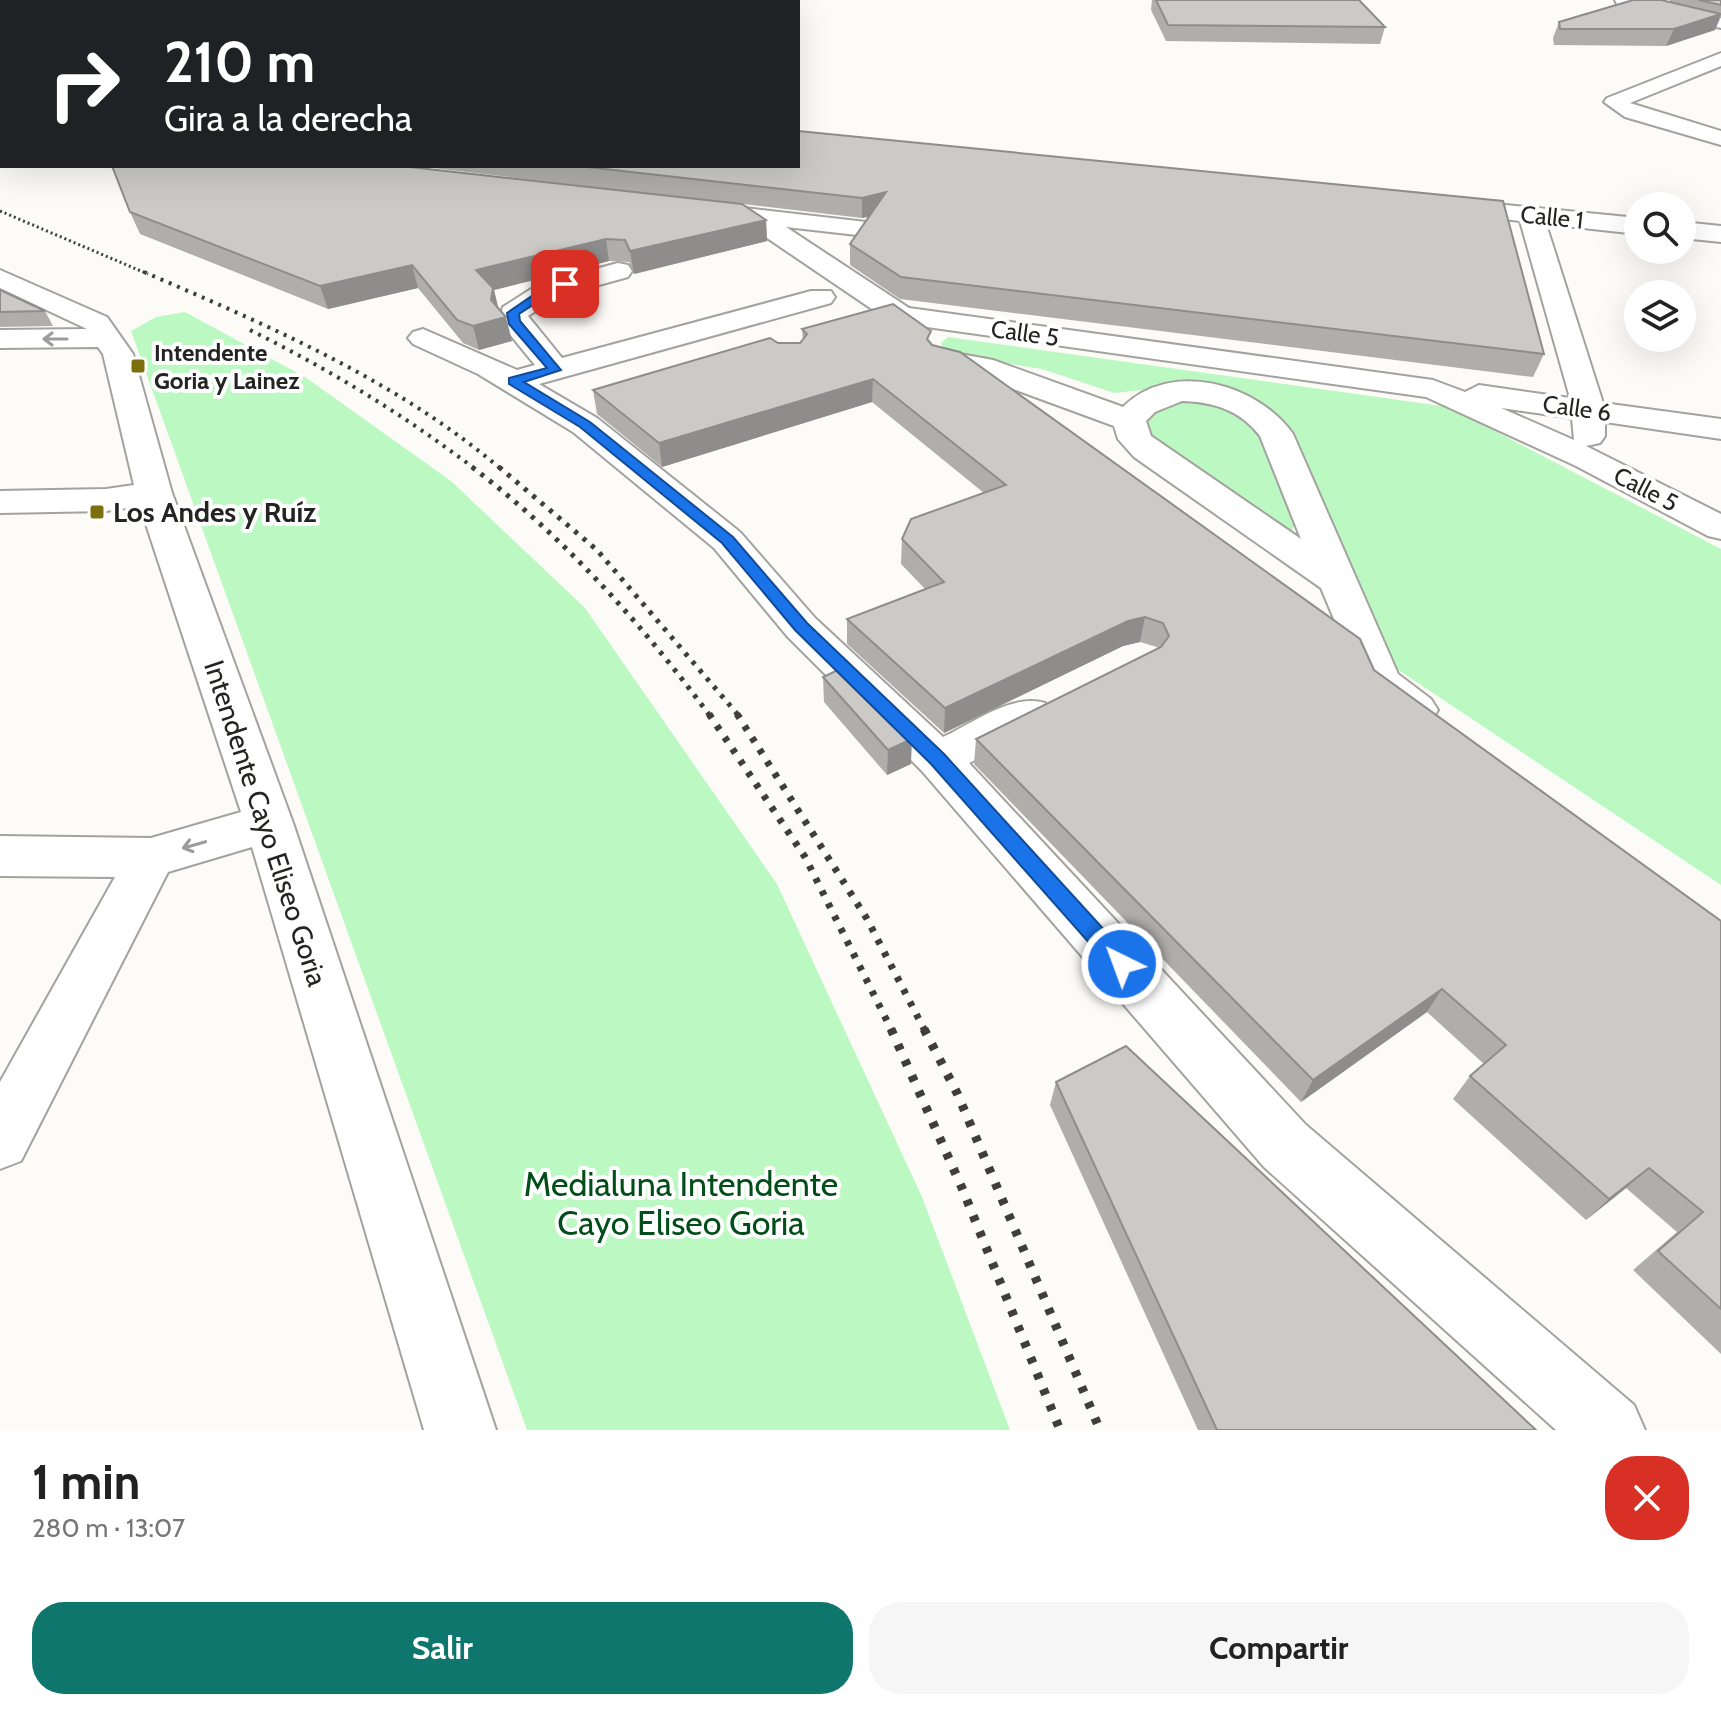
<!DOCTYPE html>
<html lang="es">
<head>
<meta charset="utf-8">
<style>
  :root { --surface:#fff; --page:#f6f6f6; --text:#222; --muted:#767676; --accent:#0f766e }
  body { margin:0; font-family:Cabin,sans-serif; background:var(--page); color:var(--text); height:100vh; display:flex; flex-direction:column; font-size:30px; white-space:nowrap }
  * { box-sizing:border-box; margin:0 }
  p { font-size:26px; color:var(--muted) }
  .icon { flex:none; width:44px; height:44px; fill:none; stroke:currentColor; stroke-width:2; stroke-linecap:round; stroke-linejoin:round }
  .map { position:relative; height:1430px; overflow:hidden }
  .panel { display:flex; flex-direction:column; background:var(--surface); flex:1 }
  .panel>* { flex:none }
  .guide { position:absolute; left:0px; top:0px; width:800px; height:168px; box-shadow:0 8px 32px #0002; background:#202124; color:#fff; overflow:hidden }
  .buttons { position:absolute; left:1624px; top:192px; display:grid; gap:16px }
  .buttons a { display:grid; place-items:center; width:72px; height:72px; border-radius:50%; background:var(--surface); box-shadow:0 8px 32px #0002; font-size:40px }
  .pin { position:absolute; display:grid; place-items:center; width:68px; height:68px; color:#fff; margin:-34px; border-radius:16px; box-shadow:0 4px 12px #0006 }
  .me { position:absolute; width:88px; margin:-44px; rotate:318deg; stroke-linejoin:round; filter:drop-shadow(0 0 6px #0008) }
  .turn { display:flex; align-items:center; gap:28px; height:168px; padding:0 32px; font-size:36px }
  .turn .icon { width:104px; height:104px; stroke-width:2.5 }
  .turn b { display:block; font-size:56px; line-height:68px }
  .round { display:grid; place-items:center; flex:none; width:84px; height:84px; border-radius:32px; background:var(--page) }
  .overview { display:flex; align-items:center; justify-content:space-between; height:136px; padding:0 32px }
  h1 { font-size:48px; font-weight:800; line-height:60px }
  .cta { display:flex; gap:16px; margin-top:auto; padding:16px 32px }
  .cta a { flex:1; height:92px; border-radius:32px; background:var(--accent); color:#fff; font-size:32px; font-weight:800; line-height:92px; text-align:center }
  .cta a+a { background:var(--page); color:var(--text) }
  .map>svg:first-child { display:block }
  .green { fill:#bcf9c2 }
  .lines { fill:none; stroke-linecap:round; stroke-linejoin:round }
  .minor-casing { stroke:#a3a29e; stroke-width:4 }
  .minor { fill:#fff; fill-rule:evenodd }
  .rail-far4 { stroke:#3e3e3b; stroke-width:3; stroke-dasharray:2 3; stroke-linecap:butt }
  .rail-far3 { stroke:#3e3e3b; stroke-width:4; stroke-dasharray:3 6; stroke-linecap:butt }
  .rail-far2 { stroke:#3e3e3b; stroke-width:5; stroke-dasharray:4 7; stroke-linecap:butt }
  .rail-far1 { stroke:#3e3e3b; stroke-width:7; stroke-dasharray:5 9; stroke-linecap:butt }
  .rail { stroke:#3e3e3b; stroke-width:9; stroke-dasharray:6 11; stroke-linecap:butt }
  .wall { fill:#afaeaa }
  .shaded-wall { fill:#8e8d8b }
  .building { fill:#cbcac6; stroke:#8e8d8b; stroke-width:2 }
  .oneway { stroke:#9c9c9c }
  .route { fill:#1a73e8; stroke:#114b97; stroke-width:2 }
  .poi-dot { fill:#7c6f0d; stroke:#fff; stroke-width:3 }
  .labels { text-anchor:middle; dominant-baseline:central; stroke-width:8; stroke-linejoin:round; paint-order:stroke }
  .far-street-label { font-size:24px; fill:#242422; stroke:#fff }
  .far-poi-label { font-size:24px; font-weight:bold; fill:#242422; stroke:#fff; text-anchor:start }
  .poi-label { font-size:28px; font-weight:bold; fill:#242422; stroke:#fff; text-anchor:start }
  .street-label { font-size:28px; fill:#242422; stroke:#fff }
  .near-park-label { font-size:34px; fill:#024e19; stroke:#fff }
</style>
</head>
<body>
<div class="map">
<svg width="1721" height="1430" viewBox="0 0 1721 1430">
  <rect width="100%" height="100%" fill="#fcfbf7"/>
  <path class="green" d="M185 312 305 377 451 481 585 608 777 884 922 1197 1010 1430H527L131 331 156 317Z
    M948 337 1449 407 1721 549V885L1394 667 1292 435 1179 386 1114 393 1042 369 945 354 941 343Z
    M1173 400C1185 400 1199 399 1211 401 1263 409 1278 484 1295 526L1289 532 1150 440 1145 424 1155 408Z"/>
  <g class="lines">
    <defs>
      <path id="minor" d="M1615 0H1645L1721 18V28L1617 4Z
        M0 8H2V18H0Z
        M1721 53V66L1630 103 1721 131V145L1625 117 1604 102 1607 98Z
        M0 82H2V94H0Z
        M1445 199 1638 218V234L1546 224 1603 403 1721 419V439L1605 422V436L1600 443 1586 446 1721 514V539L1708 536 1576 466 1426 397 891 322 745 223 702 216 699 211 711 204 866 222 870 227 857 235 786 227 909 308 1433 380 1465 392 1479 385 1570 398 1520 221 1436 211 1433 206ZM1501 408 1572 418 1574 440Z
        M1682 222 1721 226V242L1682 238Z
        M618 263 628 265 632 271 628 277 559 296 528 316 562 358 811 291H831L835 297 831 303 539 384 597 418 740 532 815 618 943 737C973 723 1012 693 1045 703L1051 714 1045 725 969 763 1306 1125 1634 1405 1645 1430H1556L1264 1167 922 771 787 636 714 548 573 432 478 374 413 344 408 338 413 332 423 329 517 370 535 365 499 321 503 307 539 284Z
        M0 270 107 317 133 354 172 493 293 823 496 1430H424L252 847 168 872 21 1161 0 1169V1082L115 877 0 876V836L151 838 241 812 140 506 106 511 0 513V491L106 489 134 485 103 354 98 347 0 348V330L87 329 0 288Z
        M944 351 993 360 1123 407C1171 359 1258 384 1293 434L1398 674 1431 699 1438 710 1431 721 1416 725 1401 721 1365 693 1321 588 1134 457 1118 439 1114 426 975 375 933 366 929 360 933 354ZM1182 401C1214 402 1240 410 1260 436L1301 539 1151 436 1146 421 1155 412Z"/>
    </defs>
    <use href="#minor" class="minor-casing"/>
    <use href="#minor" class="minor"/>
    <path class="rail-far4" d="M0 211 148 274"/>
    <path class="rail-far3" d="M144 272C269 326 396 380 501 469
      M250 330C330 370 403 414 475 469"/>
    <path class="rail-far2" d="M472 467C563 536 643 625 710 716
      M499 467 597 550 739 716"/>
    <path class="rail-far1" d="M709 714 805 857 892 1031
      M737 714 867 919 925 1031"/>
    <path class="rail" d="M891 1029 962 1188 1060 1430
      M924 1029 957 1093 1100 1430"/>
  </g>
  <path class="wall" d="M1152 0H1359L1385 27 1380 44 1166 41 1151 10Z
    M1670 0H1721V17L1715 30 1666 46 1554 45 1553 38 1559 22 1669 2Z
    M416 166H798L1544 354 1533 377 900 299 850 265V244L869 217 862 218 743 204 766 220 767 241 634 274 629 262 609 261 494 290 498 307 512 341 479 350 463 343 418 288 328 309 140 234 130 212 712 201Z
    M0 290 45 311 53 326 0 327Z
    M802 329 930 343 1374 670 1721 921V1354L1633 1270 1677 1232 1626 1188 1586 1220 1453 1099 1470 1076 1484 1064 1427 1012 1301 1102 974 764 976 739 1157 649V647L1140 642 1123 646 944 733 847 644V619L925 589 901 564 902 539 984 493 872 402 662 467 597 414 593 390 778 343H800L803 340Z
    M823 677 911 764 887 775 824 702Z
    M1056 1082 1536 1430H1198L1050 1105Z"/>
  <path class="shaded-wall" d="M1721 14 1715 30 1666 46 1674 29Z
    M886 192 885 213 862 218V198Z
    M766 220 767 241 634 274 630 251Z
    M606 239 609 261 494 290 499 311 506 317 512 341 479 350 473 326 476 270Z
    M412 265 418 288 328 309 320 286Z
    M873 379 872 402 662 467 659 443Z
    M1145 617 1140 642 1123 646 944 733 945 708 1128 621Z
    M912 739 911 764 887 775 888 750Z
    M1442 989 1427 1012 1301 1102 1313 1080Z
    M1649 1168 1626 1188 1586 1220 1609 1199Z"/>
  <path class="building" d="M1156 0H1359L1385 27 1168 25Z
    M1633 0H1661L1721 14 1674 29H1560L1559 22Z
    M1699 0H1721V5Z
    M798 131 1503 201 1544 354 901 277 850 244 886 192 862 198 578 166H798Z
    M112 166H401L742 204 766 220 630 251 625 240 606 239 476 270 493 288 491 300 506 317 473 326 457 320 412 265 320 286 130 212Z
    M0 290 45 311 0 312Z
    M893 304 931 331 927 339 932 345 960 352 1360 639 1374 670 1721 921V1309L1658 1251 1703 1212 1649 1168 1609 1199 1470 1076 1506 1045 1442 989 1313 1080 976 739 1161 647 1169 636 1163 623 1145 617 1128 621 945 708 847 619 944 582 902 539 911 519 1006 485 873 379 659 443 593 390 770 338 778 343H800L807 334 802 329Z
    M840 669 912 739 888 750 823 677Z
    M1126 1046 1536 1430H1217L1056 1082Z"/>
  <defs><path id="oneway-shaft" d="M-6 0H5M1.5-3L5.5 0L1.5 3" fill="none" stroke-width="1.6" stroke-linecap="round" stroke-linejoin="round" transform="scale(2)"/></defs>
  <g class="oneway">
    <use href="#oneway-shaft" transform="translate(55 339) rotate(180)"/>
    <use href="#oneway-shaft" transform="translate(194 845) rotate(164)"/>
  </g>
  <path class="route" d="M565 281 569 286 553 292 519 314 520 321 561 370 524 382 590 422 733 537 807 623 944 754 1129 957 1133 964 1129 971H1114L931 764 795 630 722 543 580 427 509 384V378L547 368 509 324 507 313 545 287Z"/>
  <g class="poi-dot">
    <rect x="130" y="358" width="16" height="16" rx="4"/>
    <rect x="89" y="504" width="16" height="16" rx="4"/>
  </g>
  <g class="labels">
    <g class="far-street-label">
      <text transform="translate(1552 217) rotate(6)">Calle 1</text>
      <text transform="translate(1025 333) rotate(8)">Calle 5</text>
      <text transform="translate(1577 408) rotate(8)">Calle 6</text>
      <text transform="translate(1646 489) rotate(27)">Calle 5</text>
    </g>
    <g class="far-poi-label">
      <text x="154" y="352">Intendente<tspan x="154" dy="28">Goria y Lainez</tspan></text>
    </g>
    <g class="poi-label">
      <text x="113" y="512">Los Andes y Ruíz</text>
    </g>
    <g class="street-label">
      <text transform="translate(266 823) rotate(72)">Intendente Cayo Eliseo Goria</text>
    </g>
    <g class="near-park-label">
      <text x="681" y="1184">Medialuna Intendente<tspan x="681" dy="39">Cayo Eliseo Goria</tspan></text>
    </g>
  </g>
</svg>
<div class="buttons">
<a><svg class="icon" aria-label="search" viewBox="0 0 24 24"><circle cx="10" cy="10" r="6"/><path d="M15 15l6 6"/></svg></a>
<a><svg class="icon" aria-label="layers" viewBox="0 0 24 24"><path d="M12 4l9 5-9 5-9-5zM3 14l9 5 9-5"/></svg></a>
</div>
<div class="pin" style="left:565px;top:284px;background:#d93025"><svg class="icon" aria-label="arrive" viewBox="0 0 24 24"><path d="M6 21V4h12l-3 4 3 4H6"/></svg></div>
<svg class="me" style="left:1122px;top:964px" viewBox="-20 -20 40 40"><circle r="17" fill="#1a73e8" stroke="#fff" stroke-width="3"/><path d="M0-11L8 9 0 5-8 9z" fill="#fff"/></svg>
<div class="guide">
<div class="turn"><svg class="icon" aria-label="right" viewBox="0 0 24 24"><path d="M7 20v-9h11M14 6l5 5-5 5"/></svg><div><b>210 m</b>Gira a la derecha</div></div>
</div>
</div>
<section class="panel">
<div class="overview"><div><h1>1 min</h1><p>280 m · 13:07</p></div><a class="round" style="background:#d93025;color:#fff"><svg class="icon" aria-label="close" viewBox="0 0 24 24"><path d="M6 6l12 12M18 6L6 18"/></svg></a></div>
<div class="cta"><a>Salir</a><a>Compartir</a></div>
</section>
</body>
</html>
